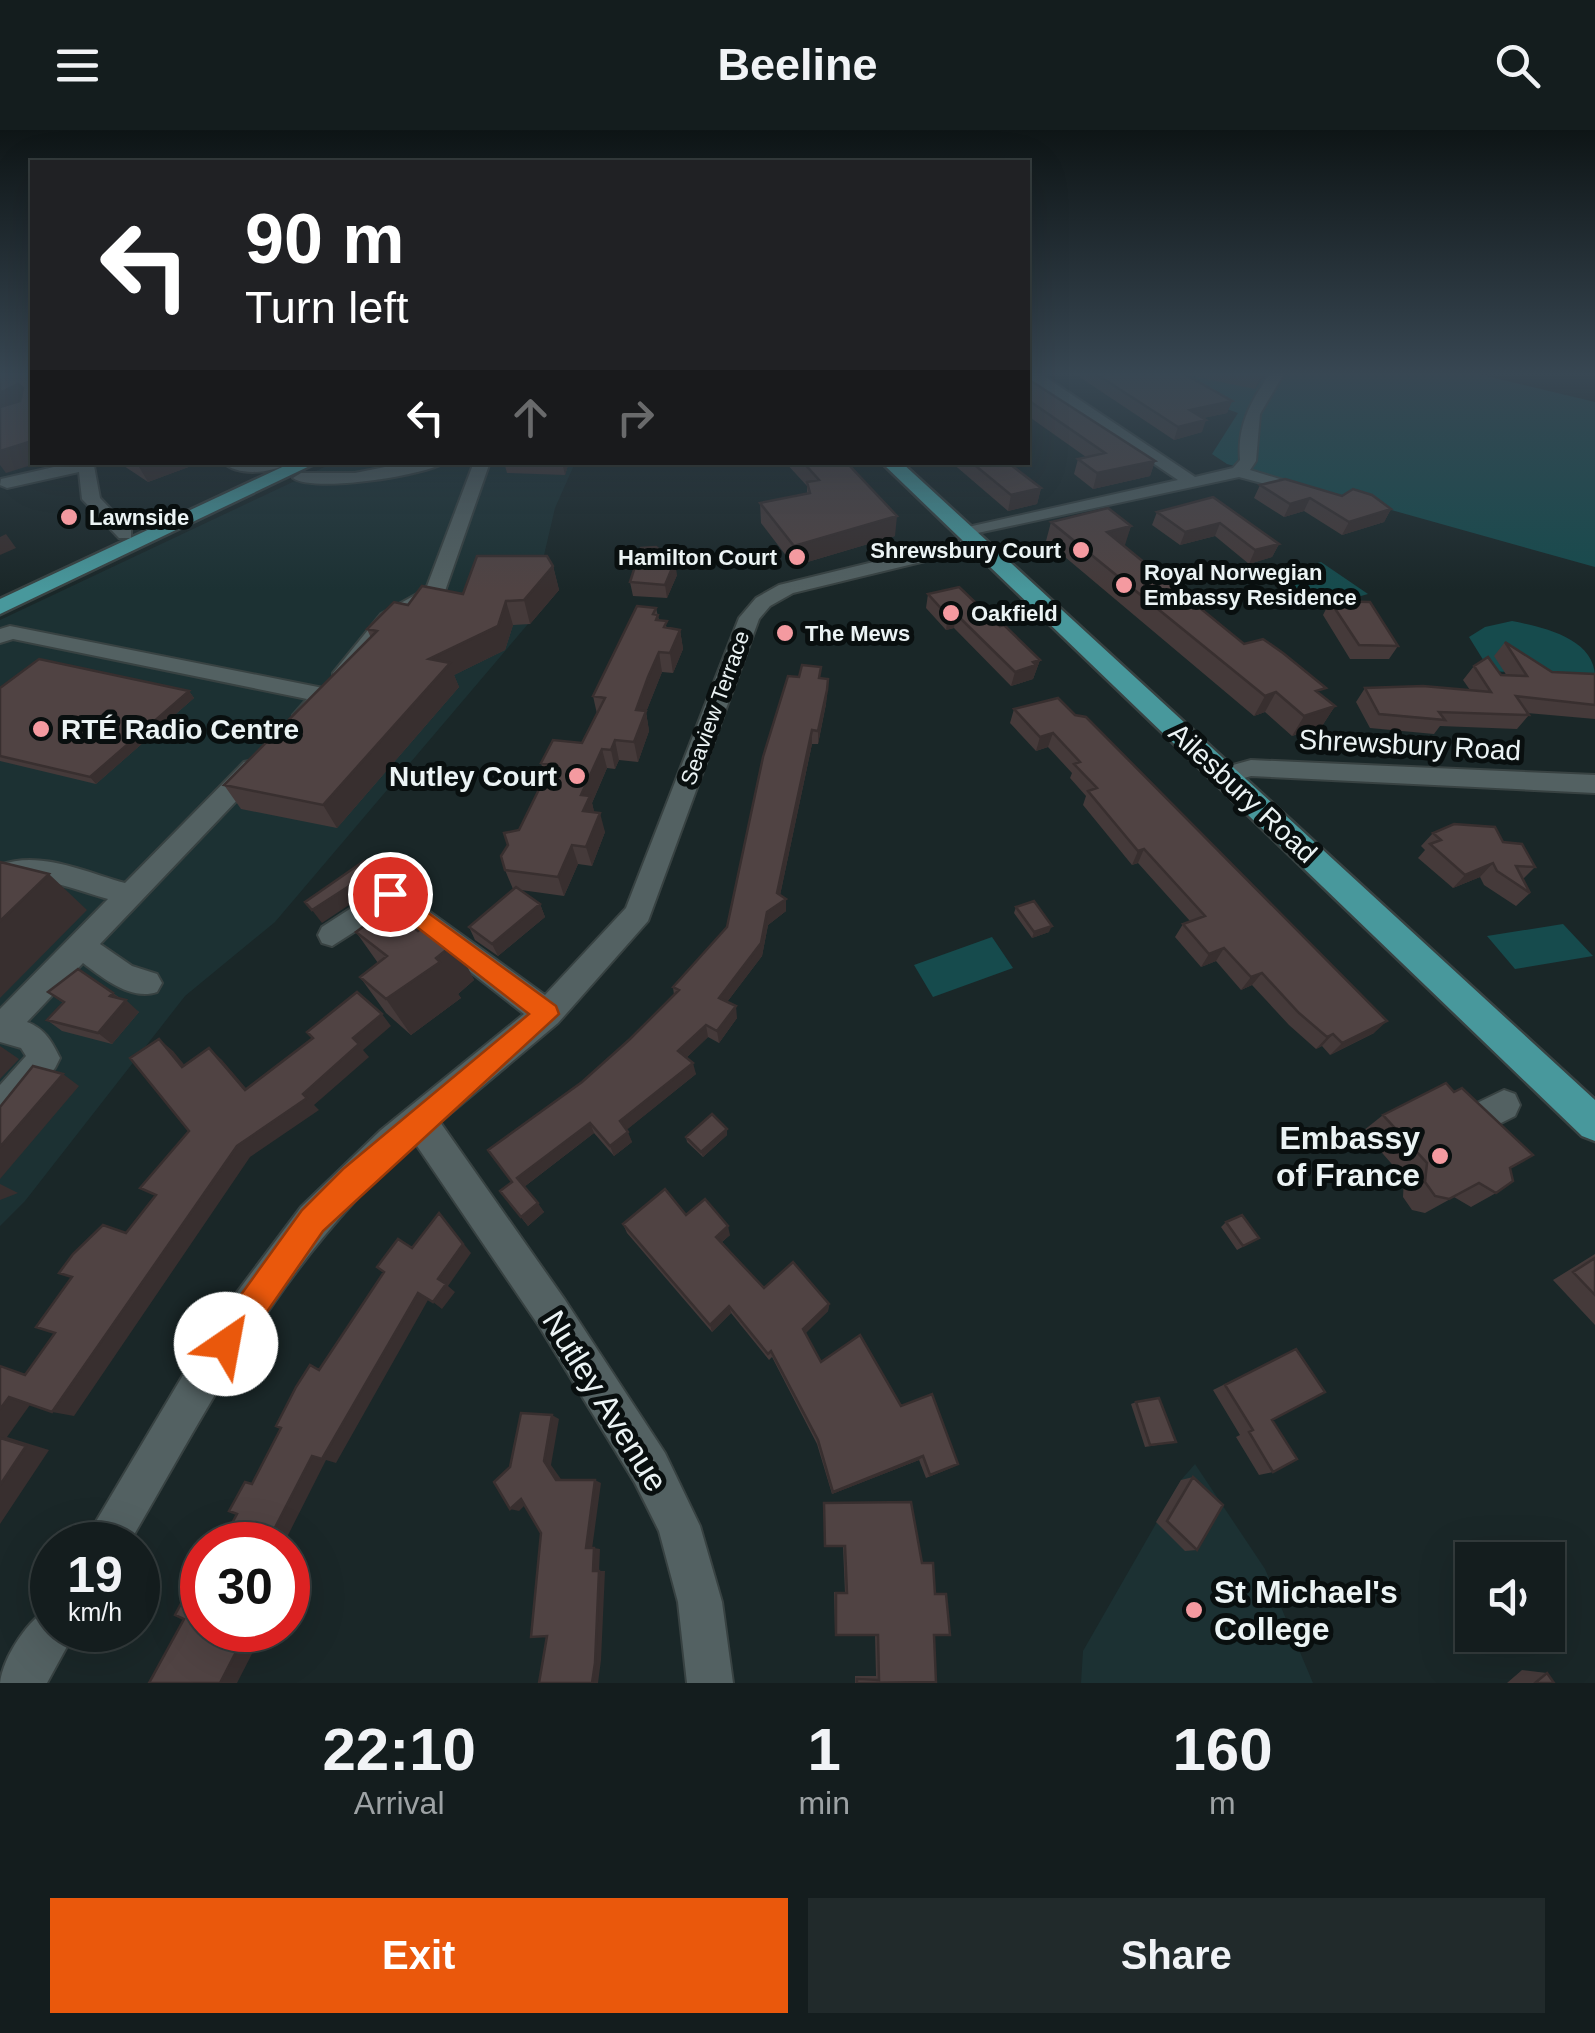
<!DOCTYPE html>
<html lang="en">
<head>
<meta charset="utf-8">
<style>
  :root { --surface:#141d1e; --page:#212a2b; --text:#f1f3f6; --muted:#9da2a4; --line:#333b3c; --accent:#ea580c }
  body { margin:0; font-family:Helvetica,sans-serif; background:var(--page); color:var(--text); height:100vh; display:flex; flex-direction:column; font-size:38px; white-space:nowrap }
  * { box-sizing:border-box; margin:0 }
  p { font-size:32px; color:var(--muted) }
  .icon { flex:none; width:55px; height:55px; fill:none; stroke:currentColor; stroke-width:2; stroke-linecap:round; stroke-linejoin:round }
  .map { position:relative; height:1553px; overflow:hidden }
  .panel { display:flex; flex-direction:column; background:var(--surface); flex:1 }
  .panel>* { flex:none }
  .guide { position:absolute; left:30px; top:30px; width:1000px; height:305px; border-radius:0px; box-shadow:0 10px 40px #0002,0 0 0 2px var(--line); background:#202124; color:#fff; overflow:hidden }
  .controls { position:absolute; left:1455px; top:1412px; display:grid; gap:20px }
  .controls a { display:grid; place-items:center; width:110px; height:110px; border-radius:0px; background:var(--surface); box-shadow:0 10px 40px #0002,0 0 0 2px var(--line); font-size:50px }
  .speed { position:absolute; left:30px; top:1392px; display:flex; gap:20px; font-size:50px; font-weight:700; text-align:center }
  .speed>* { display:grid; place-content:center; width:130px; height:130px; border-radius:50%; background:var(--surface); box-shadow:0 10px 40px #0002,0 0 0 2px var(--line); line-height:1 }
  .speed small { font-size:25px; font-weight:400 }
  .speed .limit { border:15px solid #d22; background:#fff; color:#111 }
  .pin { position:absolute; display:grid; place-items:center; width:85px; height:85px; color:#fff; margin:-42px; border:5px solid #fff; border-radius:50%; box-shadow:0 2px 10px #0007 }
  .me { position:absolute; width:110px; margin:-55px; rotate:33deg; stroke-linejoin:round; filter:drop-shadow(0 0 8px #0008) }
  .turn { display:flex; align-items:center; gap:35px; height:210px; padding:0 50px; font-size:45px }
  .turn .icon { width:130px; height:130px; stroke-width:2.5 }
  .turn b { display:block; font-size:70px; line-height:85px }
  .lanes { display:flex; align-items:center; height:95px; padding:0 50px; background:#0003; justify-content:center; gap:50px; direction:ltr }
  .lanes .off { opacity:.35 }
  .eta { display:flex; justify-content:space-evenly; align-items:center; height:170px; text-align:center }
  .eta b { font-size:60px; font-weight:700; line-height:70px }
  .primary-button { display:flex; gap:20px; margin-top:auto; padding:20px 50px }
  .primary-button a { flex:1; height:115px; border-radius:0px; background:var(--accent); color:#fff; font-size:40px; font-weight:700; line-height:115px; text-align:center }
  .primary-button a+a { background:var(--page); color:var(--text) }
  header { display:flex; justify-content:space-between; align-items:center; height:130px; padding:0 50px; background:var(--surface); font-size:45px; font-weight:700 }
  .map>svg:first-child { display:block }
  .built { fill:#1c3133 }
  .green { fill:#164b4d }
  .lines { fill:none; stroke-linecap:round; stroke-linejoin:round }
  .minor-casing { stroke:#384242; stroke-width:4 }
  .major-casing { stroke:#384242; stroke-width:5 }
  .minor { fill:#536162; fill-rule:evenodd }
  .major { fill:#48989c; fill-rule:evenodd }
  .wall { fill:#453a3a }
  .shaded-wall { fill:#382f2f }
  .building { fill:#504343; stroke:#382f2f; stroke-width:2.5 }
  .route { fill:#ea580c; stroke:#983908; stroke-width:2.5 }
  .poi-dot { fill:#f49aa0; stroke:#090f0f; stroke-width:4 }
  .labels { text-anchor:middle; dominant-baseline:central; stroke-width:10; stroke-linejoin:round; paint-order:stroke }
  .far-poi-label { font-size:22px; font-weight:bold; fill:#ebf3f4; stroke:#090f0f; text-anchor:start }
  .far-street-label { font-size:22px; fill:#ebf3f4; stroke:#090f0f }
  .poi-label { font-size:28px; font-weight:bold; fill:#ebf3f4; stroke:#090f0f; text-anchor:start }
  .street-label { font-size:28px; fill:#ebf3f4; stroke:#090f0f }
  .near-poi-label { font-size:32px; font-weight:bold; fill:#ebf3f4; stroke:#090f0f; text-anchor:end }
  .near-street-label { font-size:32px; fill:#ebf3f4; stroke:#090f0f }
</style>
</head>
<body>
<header><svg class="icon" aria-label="menu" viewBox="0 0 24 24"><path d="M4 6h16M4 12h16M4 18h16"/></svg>Beeline<svg class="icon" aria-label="search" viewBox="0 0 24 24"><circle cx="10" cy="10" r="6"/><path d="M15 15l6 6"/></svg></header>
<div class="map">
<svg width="1595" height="1553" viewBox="0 0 1595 1553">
  <rect width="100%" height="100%" fill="#1a2728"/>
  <path class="built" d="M333 333H575L555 378 528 494 275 792 185 866 25 1071 0 1096V490Z
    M1195 1334 1265 1439 1313 1553H1081L1083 1521 1181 1350Z"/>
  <path class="green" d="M1125 242H1470L1595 272V437L1227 334 1212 324 1238 283Z
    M1321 432 1368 464 1322 477 1276 444Z
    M1512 491C1542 497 1595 508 1595 547L1490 541 1469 507 1485 497Z
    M1563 794 1593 826 1515 839 1487 806Z
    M992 807 1013 838 933 867 914 835Z"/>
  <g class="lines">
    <defs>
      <path id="minor" d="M1028 242H1038L1195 347 1233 338 1240 330C1237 295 1251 271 1271 242H1285L1260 284 1256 331 1250 340 1319 361 1310 366 1239 347 959 407V399L1178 350 1028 248Z
        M76 332 94 336 100 368 131 400V408H119L82 369 79 342 7 358 0 355 1 349Z
        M223 332H288V333C273 343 237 347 223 332Z
        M410 332H446C424 346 313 363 293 348L301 343H355Z
        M474 332H490L445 461 434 474 395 492 349 553H333V543L381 484 426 459Z
        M976 407 983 409V417L793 463 770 476 759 489 648 791 558 893 440 992 565 1170 665 1323 700 1396 722 1472 733 1553H687L678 1472 659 1401 635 1353 539 1196 415 1013C286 1123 212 1271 128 1415H82L214 1193 301 1077 381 1000 524 884 390 779 332 816 322 813 318 805 322 797 390 753 545 865 626 778 739 488 756 468 779 455Z
        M10 496 323 558 334 565 312 590 304 592 293 585 307 569 13 509 0 513V499Z
        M253 630 265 638 262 644 100 814 132 836 157 844 162 853 157 862C131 871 103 848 83 833L27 892C45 899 51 910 60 928L55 938 12 990 0 994V955L26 926 21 918 0 912V879L108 769C68 758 42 743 0 756V735C40 720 85 742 125 753L244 632Z
        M1251 630 1595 645V663L1251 646 1224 654 1212 646 1215 640Z
        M1504 960 1515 964 1520 975 1515 986 1487 1000 1475 996 1471 985 1475 974Z
        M52 1477V1500H76L47 1553H0C3 1527 29 1487 52 1477Z"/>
      <path id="major" d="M293 332H318L0 484V469Z
        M881 332H901L1595 970V1011L1582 1006Z"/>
    </defs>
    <use href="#minor" class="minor-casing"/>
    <use href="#major" class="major-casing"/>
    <use href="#minor" class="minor"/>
    <use href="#major" class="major"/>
  </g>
  <path class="wall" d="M1072 242H1181L1184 244 1185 242H1268L1255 259 1187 245 1232 271 1227 283 1203 288 1202 302 1174 310Z
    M1028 249 1155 331 1150 346 1093 359 1074 344 1078 329 1086 327 1028 286Z
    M118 332H202L148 352Z
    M504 332H569L565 345 507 343Z
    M785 332H846L895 406 794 436 761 393 760 373 807 364V356Z
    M951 332H1007L1041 358 1037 374 1008 381Z
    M1260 355 1391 379 1384 392 1342 405 1304 381 1284 387 1254 368Z
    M1213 367 1279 414 1272 427 1249 434 1215 406 1180 415 1152 395 1157 382Z
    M1051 392 1131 396 1124 415 1244 514 1335 576 1322 596 1292 606 1265 582 1254 586 1046 411Z
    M553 436 559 460 530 494 513 495 505 520 454 545 459 557 337 698 241 679 224 655 371 508 367 499 408 475 463 464Z
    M677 445 667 468 633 466 630 452Z
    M928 464 1000 496 1040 530 1033 549 1011 556 954 498 946 500 926 478Z
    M1330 471 1398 516 1389 529H1350L1323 485Z
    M656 478 659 490 668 498 680 500 683 519 673 543 662 542 646 582 649 601 638 632 619 630 615 639 607 638 592 673 594 682 605 702 592 736 578 734 564 766 521 760 540 774 545 787 498 826 475 810 469 797 513 759 505 740 519 700 545 647 541 633 582 613 597 584 593 566Z
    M1505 512 1552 542 1595 544V589L1527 583 1529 585 1517 599 1440 596 1434 604 1370 598 1356 572 1365 558 1470 560 1463 550 1474 536 1501 545 1507 546 1494 526Z
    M821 548 828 549 826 574 818 614H812L780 765 786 769V781L768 795 762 826 727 872 737 888 719 913 708 907 686 928 696 944 626 1000 632 1012 614 1026 594 1003 524 1057 544 1082 528 1096 500 1061 512 1052 582 952 630 909 674 865 673 857 727 797Z
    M0 558 189 561 194 568 96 654 0 631Z
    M1058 568 1374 903 1330 925 1322 916 1316 919 1289 895 1252 855 1241 860 1216 831 1201 837 1175 807 1183 794 1190 791 1138 733 1132 735 1083 675 1086 666 1070 648 1072 643 1048 617 1036 621 1010 593 1014 579Z
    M1433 703 1503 712 1535 737 1523 749 1530 763 1516 776 1484 755 1480 747 1453 758 1418 728 1425 720 1421 716Z
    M1016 777 1049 802 1032 808 1014 783Z
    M418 801 455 813 474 850 458 864 461 868 411 905 386 883 360 847 378 833 356 802Z
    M48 862 113 863 139 882 112 914 62 901 47 890 63 873Z
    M1383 985 1510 1038 1496 1063 1471 1077 1454 1067 1425 1083 1412 1080 1403 1067 1404 1048 1363 1001Z
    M727 1005 703 1027 687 1012 686 1007Z
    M686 1085 730 1105 722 1112 764 1158 829 1174 828 1181 805 1203 821 1232 901 1276 953 1337 926 1348 919 1330 832 1364 817 1314 772 1227 769 1230 731 1183 712 1202 627 1103 623 1094Z
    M1226 1092 1259 1108 1237 1120 1221 1097Z
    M1595 1124V1195L1553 1150Z
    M1296 1219 1272 1290 1273 1342 1259 1345 1236 1307 1240 1305 1213 1260Z
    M1136 1272 1176 1312 1145 1317 1131 1274Z
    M1193 1347 1197 1420 1185 1421 1156 1392 1181 1350Z
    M824 1373 934 1505 926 1553H855V1546H876L875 1505H836L835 1504 834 1462 845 1463 843 1417H824Z
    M1522 1540 1547 1543 1535 1553H1507Z"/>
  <path class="shaded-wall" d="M1268 242 1255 259 1262 243Z
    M18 254 31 273 0 288V263Z
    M1232 271 1227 283 1185 292 1190 280Z
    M1206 290 1202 302 1174 310 1178 297Z
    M32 311V332H41L6 343 0 335V321Z
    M1155 331 1150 346 1093 359 1097 343Z
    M136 332H202L148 352Z
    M562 332H569L565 345Z
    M1041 358 1037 374 1008 381 1011 365Z
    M1310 368 1304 381 1284 387 1290 374Z
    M1391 379 1384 392 1342 405 1349 392Z
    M897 386 895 406 794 436V416Z
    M1220 393 1215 406 1180 415 1185 402Z
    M1131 396 1125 415 1101 421 1107 402Z
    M6 404 16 418 0 425V407Z
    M1279 414 1272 427 1249 434 1255 420Z
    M675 431 677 445 667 468 665 455Z
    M553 436 559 460 530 494 524 470Z
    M506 471 513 495 505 520 454 545 459 557 337 698 323 675 429 529Z
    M956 484 954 498 946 500 948 486Z
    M680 500 683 519 673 543 670 523Z
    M659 522 662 542 646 582 649 601 638 632 634 612 636 580Z
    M1040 530 1033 549 1011 556 1015 542Z
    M828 549 826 574 818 614V601Z
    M189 561 194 568 96 654 90 647Z
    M1276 562 1265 582 1254 586 1265 566Z
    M1335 576 1322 596 1292 606 1304 586Z
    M812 600V614L778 775 786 769V781L768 795 762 826 721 880 719 868 777 763Z
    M1053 603 1048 617 1036 621 1040 607Z
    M615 610 619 630 615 639 611 620Z
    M602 619 607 638 592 673 595 685 583 681 581 665Z
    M600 683 605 702 592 736 586 717Z
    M572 715 578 734 564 766 558 747Z
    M1144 719 1138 733 1132 735 1138 721Z
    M1493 733 1480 747 1453 758 1465 745Z
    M374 740 382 753 322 793 312 780Z
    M49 744 87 780 0 868V791Z
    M540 774 545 787 498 826 492 814Z
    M1052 796 1049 802 1032 808 1034 802Z
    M455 813 474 850 458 864 461 868 411 905 386 869Z
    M1224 818 1216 831 1201 837 1209 824Z
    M1262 843 1252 855 1241 860 1251 847Z
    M113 863 124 873 126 870 139 882 112 914 98 903 110 866Z
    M736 876 737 888 719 913 717 901Z
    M382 884 391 896 363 920 369 927 314 975 319 980 250 1027 74 1286 52 1282 237 1016 303 964 353 908Z
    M1387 891 1374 903 1330 925 1342 913Z
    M706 895 708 907 681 933 678 921Z
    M1333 904 1322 916 1316 919 1327 907Z
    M159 909 173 921 196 949 182 937Z
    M0 916 19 929 0 949Z
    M209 918 222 930 258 972 245 960Z
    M693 933 696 944 624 1002 620 991Z
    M63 944 79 956 0 1049V1017Z
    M590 993 594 1003 524 1057 517 1048Z
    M727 999V1005L703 1027 701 1022Z
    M628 1002 632 1012 614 1026 610 1016Z
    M0 1054 18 1063 0 1070Z
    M538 1073 544 1082 528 1096 521 1087Z
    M439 1083 471 1123 448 1156 455 1162 442 1179 433 1172 438 1149Z
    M728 1096 730 1105 718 1115 716 1107Z
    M418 1163 428 1170 336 1333 326 1330 283 1415H266L312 1326Z
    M829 1174 828 1181 803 1206V1199Z
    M729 1176 731 1183 712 1202 710 1195Z
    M9 1267 32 1272 7 1307 49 1320 0 1394V1279Z
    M552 1285 559 1289 551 1335 563 1352 556 1350 544 1331Z
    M923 1326 919 1330 832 1364 833 1362Z
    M595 1350 601 1353 592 1419 586 1418Z
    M521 1369 529 1371 519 1381 510 1379Z
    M594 1418 600 1419 599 1442 593 1441Z
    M599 1441H605L601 1530 598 1553H592Z
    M222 1500H239L237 1506 257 1514 237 1553H220L218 1507Z"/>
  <path class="building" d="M0 242H32V311L0 321V277L20 271 23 258 18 254 0 263Z
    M1093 242H1181L1232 271 1190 280 1206 290 1178 297Z
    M1028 249 1155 331 1097 343 1078 329 1105 323 1028 270Z
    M803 332H846L897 386 794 416 760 373 810 363 807 352 819 350Z
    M971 332H1007L1041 358 1011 365Z
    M1285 349 1342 366 1353 359 1372 365 1391 379 1349 392 1310 368 1290 374 1260 355Z
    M1213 367 1279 414 1255 420 1220 393 1185 402 1157 382Z
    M1108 378 1131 396 1107 402 1244 514 1263 509 1283 523 1326 558 1316 561 1335 576 1304 586 1276 562 1265 566 1051 392Z
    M656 417 675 431 665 455 630 452 641 418Z
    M477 426H547L553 436 524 470 506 471 498 496 429 529 450 533 323 675 224 655 377 501 367 499 394 472 408 475 422 456 463 464Z
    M959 457 1000 496 1004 495 1040 530 1033 532 1036 535 1015 542 956 484 948 486 928 464Z
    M1330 471 1370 472 1398 516 1359 515Z
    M637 476 656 478 653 484 658 485 656 490 667 491 664 497 680 500 670 523 659 522 648 547 636 580 646 581 634 612 615 610 611 620 602 619 581 665 590 666 583 681 600 683 586 717 572 715 558 747 505 740 501 726 508 715 504 703 519 700 551 635 541 633 553 610 582 613 605 568 593 566Z
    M1505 512 1552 542 1595 544V575L1516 566 1529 585 1439 582 1445 590 1379 584 1365 558 1423 556 1491 562 1474 536 1488 527 1501 545 1527 546Z
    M39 529 189 561 90 647 0 626V558Z
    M802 535 821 537 819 548 828 549 827 560 818 601 812 600 777 763 786 769 767 782 761 813 719 868 736 876 717 901 706 895 678 921 693 933 620 991 628 1002 610 1016 590 993 517 1048 538 1073 521 1087 500 1061 512 1052 488 1020 582 952 630 909 679 860 673 857 727 797 763 627 788 546 799 547Z
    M1058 568 1075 585 1086 587 1387 891 1342 913 1333 904 1327 907 1299 883 1262 843 1251 847 1224 818 1209 824 1183 794 1205 786 1144 719 1138 721 1088 661 1097 658 1074 634 1080 632 1053 603 1040 607 1014 579Z
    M1454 694 1495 697 1503 712 1522 714 1535 737 1516 736 1530 763 1497 741 1493 733 1465 745 1430 714 1441 710 1433 703Z
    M364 731 374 740 312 780 305 772Z
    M0 732 49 744 0 791Z
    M516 757 540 774 492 814 469 797Z
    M1034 771 1052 796 1034 802 1016 777Z
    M388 778 418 801 429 793 455 813 436 828 440 832 386 869 360 847 387 826 356 802Z
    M78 839 113 863 110 866 126 870 98 903 47 890 64 872 48 862Z
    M357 862 382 884 353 908 359 914 303 964 307 968 237 1016 52 1282 9 1267 0 1279V1236L25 1245 55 1203 36 1197 72 1147 59 1143 73 1124 103 1095 126 1103 156 1065 140 1058 189 1001 130 928 159 909 182 937 209 918 245 960 313 908 307 902Z
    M33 936 63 944 0 1017V977Z
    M1446 953 1454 962 1462 958 1533 1025 1510 1038 1513 1051 1496 1063 1479 1053 1449 1069 1435 1066 1425 1052 1427 1033 1383 985Z
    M712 984 727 999 701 1022 686 1007Z
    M665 1059 686 1085 705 1069 728 1096 716 1107 764 1158 793 1132 829 1174 803 1199 821 1232 860 1205 901 1276 932 1264 958 1334 930 1345 923 1326 833 1362 818 1310 771 1221 768 1224 729 1176 710 1195 623 1094Z
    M439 1083 463 1114 438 1149 446 1154 433 1172 418 1163 322 1329 312 1326 266 1415H220L237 1384 229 1381 245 1352 252 1354 281 1298 276 1296 296 1257 310 1235 319 1240 384 1142 377 1137 398 1109 412 1118Z
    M1242 1085 1259 1108 1243 1116 1226 1092Z
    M1595 1128V1165L1573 1142Z
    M1296 1219 1325 1262 1272 1290 1297 1329 1273 1342 1249 1302 1253 1300 1225 1255Z
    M1159 1268 1176 1312 1150 1315 1136 1272Z
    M521 1283 552 1285 544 1331 556 1350H595L586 1418H594L593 1441H599L595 1533 592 1553H539L547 1506 531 1507 541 1403 521 1369 510 1379 494 1352 510 1337Z
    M0 1308 26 1316 0 1355Z
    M1193 1347 1223 1375 1197 1420 1167 1391Z
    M911 1372 922 1433H933L935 1464H946L950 1505H934L936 1552 857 1553V1549L879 1550 878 1505H836V1463H847L845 1416H825L824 1373Z
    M202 1446V1500H222L218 1507 239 1516 220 1553H149L184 1489 175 1485 193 1451 199 1453Z
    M1547 1543 1554 1553H1535Z"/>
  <linearGradient id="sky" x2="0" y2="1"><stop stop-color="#0e1516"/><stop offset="0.53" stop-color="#384753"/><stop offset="1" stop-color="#384753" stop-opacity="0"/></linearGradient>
  <rect width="1595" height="460" fill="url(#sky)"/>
  <path class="route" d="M390 755 556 876 559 884 323 1101 237 1225 226 1229 214 1225 210 1214 214 1202 302 1080 343 1039 529 884 382 770V758Z"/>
  <g class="poi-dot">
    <circle cx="69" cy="387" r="10"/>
    <circle cx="1081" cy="420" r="10"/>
    <circle cx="797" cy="427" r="10"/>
    <circle cx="1124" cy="455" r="10"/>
    <circle cx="951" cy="483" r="10"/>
    <circle cx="785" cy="503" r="10"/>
    <circle cx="41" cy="599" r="10"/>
    <circle cx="577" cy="646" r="10"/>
    <circle cx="1440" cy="1026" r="10"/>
    <circle cx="1194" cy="1480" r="10"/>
  </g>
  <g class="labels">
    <g class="far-poi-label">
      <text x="89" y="387">Lawnside</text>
      <text x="1061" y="420" text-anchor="end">Shrewsbury Court</text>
      <text x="777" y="427" text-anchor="end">Hamilton Court</text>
      <text x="1144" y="442">Royal Norwegian<tspan x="1144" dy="25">Embassy Residence</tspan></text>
      <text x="971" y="483">Oakfield</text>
      <text x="805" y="503">The Mews</text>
    </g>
    <g class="far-street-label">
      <text transform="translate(715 578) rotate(-70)">Seaview Terrace</text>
    </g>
    <g class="poi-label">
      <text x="61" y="599">RTÉ Radio Centre</text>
      <text x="557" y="646" text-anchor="end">Nutley Court</text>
    </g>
    <g class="street-label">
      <text transform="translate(1410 615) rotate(3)">Shrewsbury Road</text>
      <text transform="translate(1243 663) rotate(43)">Ailesbury Road</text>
    </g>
    <g class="near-poi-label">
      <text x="1420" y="1008">Embassy<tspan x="1420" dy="37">of France</tspan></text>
      <text x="1214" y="1462" text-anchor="start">St Michael's<tspan x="1214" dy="37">College</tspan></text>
    </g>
    <g class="near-street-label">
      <text transform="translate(605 1271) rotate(58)">Nutley Avenue</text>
    </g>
  </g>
</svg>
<div class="controls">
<a><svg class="icon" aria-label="sound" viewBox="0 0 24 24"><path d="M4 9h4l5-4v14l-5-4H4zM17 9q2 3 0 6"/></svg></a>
</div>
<div class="speed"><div>19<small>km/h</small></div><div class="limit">30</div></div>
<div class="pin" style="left:390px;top:764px;background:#d93025"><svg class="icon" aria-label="arrive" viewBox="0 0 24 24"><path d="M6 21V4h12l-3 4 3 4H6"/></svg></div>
<svg class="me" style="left:226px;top:1214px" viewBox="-20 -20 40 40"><circle r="19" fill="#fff"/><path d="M0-13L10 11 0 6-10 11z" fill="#ea580c"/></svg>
<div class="guide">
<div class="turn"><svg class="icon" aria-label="left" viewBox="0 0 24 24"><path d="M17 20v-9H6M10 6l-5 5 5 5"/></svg><div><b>90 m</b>Turn left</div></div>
<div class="lanes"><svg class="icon" aria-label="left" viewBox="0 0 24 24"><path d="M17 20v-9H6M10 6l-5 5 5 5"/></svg><svg class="icon off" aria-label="ahead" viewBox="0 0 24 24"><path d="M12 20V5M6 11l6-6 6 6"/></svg><svg class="icon off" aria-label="right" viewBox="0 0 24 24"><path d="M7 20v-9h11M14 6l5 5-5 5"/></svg></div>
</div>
</div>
<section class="panel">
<div class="eta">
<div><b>22:10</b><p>Arrival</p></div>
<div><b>1</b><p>min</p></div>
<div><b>160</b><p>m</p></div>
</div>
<div class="primary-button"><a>Exit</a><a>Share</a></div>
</section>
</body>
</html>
